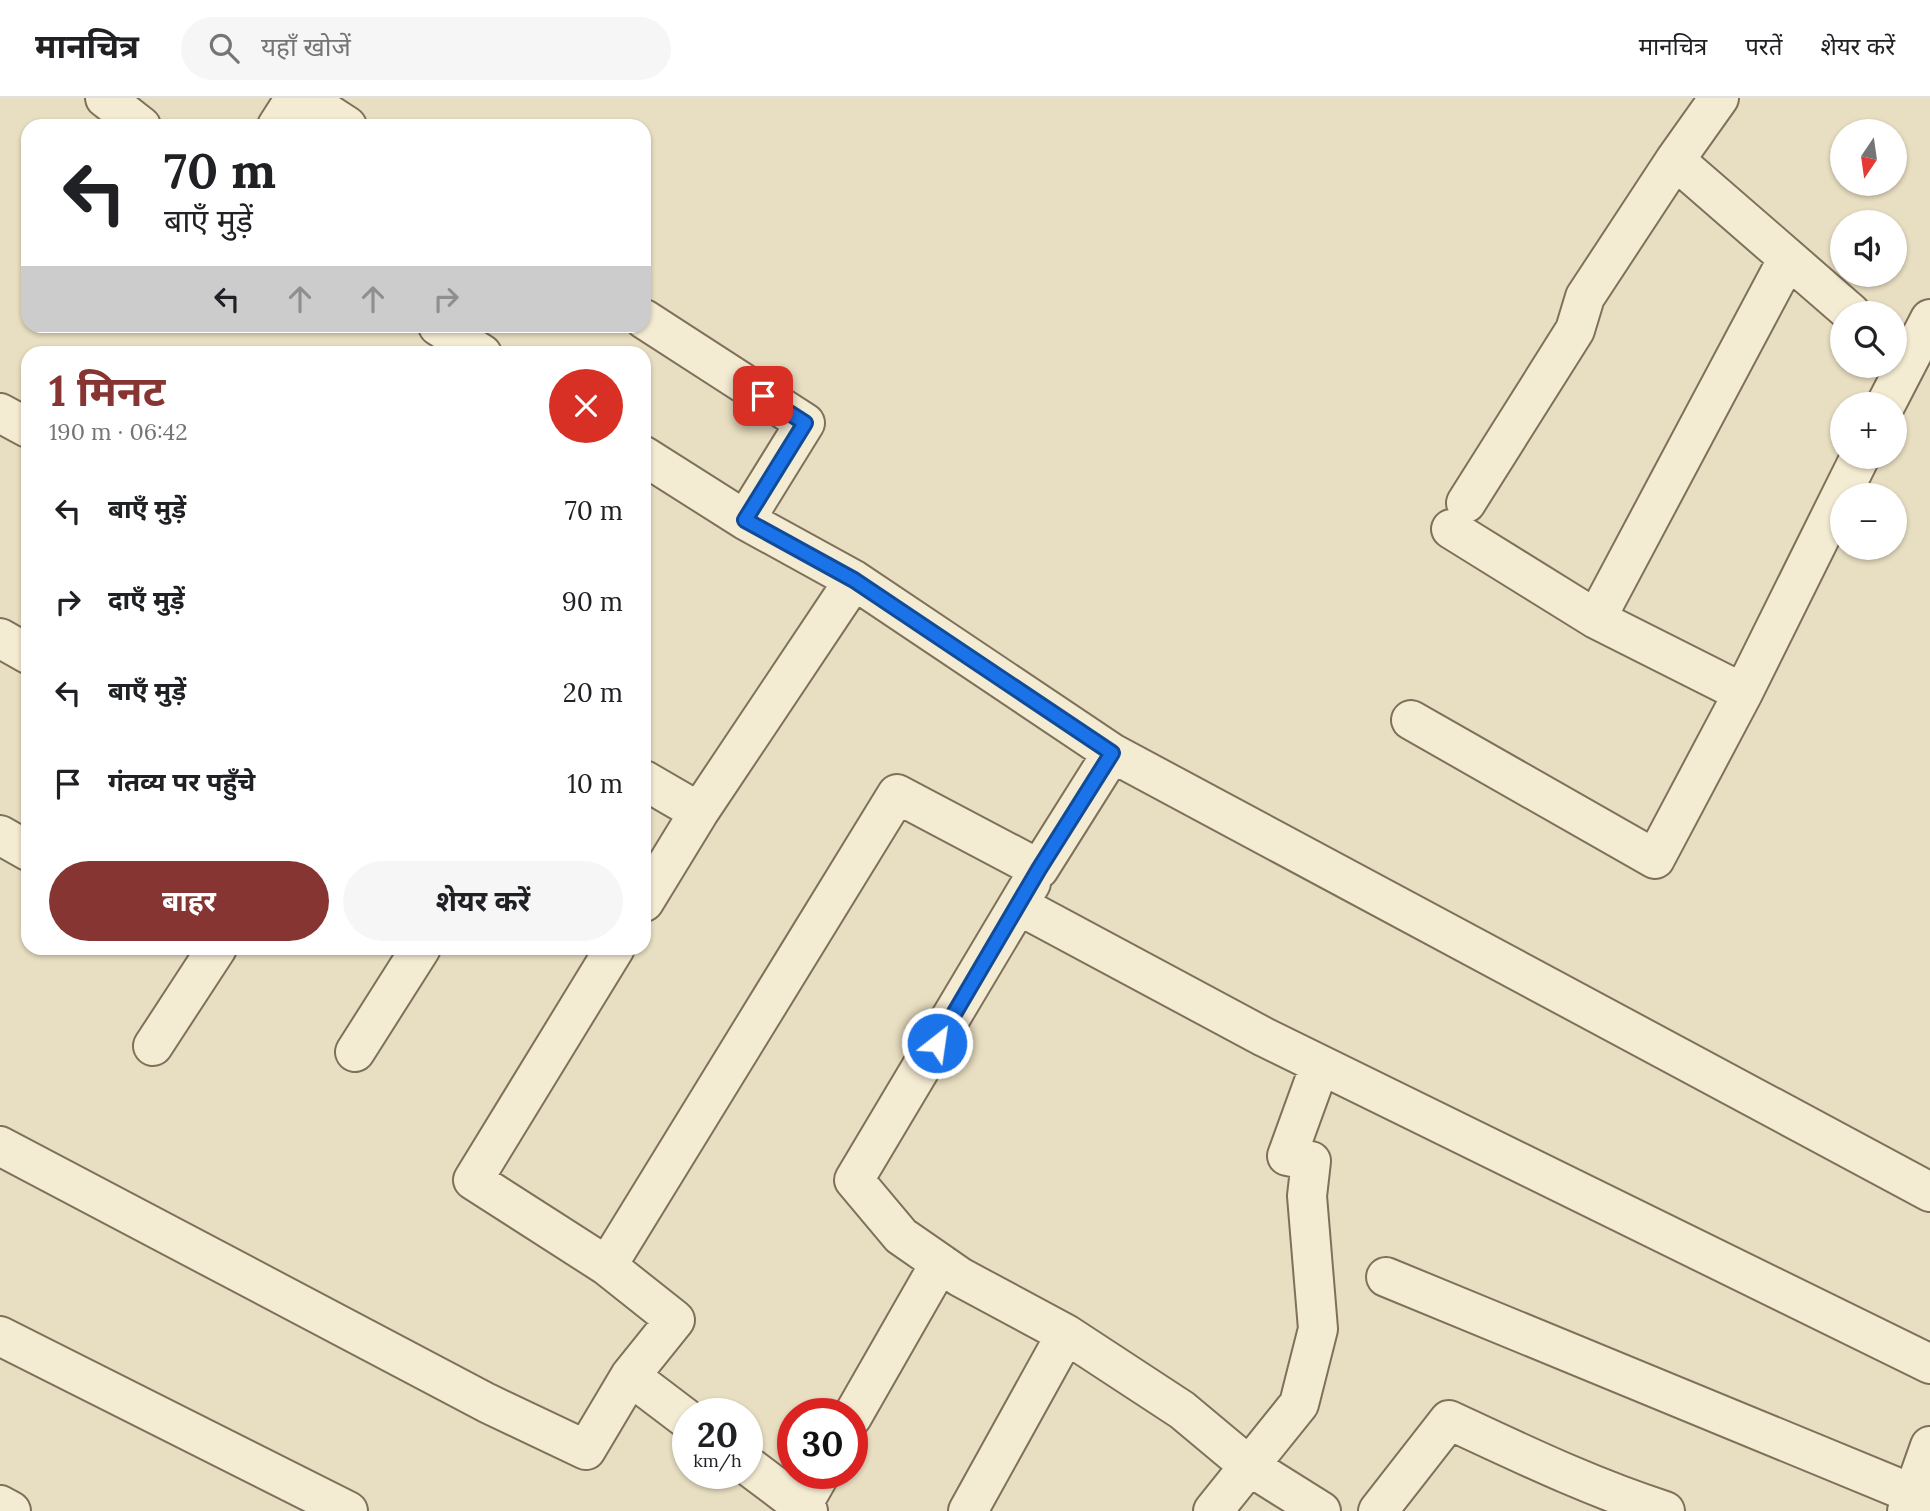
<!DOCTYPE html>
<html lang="hi">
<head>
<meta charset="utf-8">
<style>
  :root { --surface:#fff; --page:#f6f6f6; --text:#202124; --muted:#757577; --line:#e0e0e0; --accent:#873532 }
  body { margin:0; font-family:Lora,"Noto Sans Devanagari",serif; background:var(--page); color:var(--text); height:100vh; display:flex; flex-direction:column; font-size:26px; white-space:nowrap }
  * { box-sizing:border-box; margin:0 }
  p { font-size:23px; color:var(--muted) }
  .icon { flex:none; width:38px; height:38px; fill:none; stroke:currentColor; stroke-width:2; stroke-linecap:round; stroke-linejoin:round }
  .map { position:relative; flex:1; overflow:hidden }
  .side { position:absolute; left:21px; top:248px; width:630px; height:609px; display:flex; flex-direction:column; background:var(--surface); border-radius:21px; box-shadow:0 2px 5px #0004 }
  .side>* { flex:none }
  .hud { position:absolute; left:21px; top:21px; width:630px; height:214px; border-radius:21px; box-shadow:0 2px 5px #0004; background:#fff; color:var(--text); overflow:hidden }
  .needle { width:46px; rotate:193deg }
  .controls { position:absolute; left:1830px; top:21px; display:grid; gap:14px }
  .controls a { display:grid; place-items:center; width:77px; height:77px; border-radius:50%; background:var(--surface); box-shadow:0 2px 5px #0004; font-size:35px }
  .speed { position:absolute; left:672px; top:1300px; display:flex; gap:14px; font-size:35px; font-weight:700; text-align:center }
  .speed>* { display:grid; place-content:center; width:91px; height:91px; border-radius:50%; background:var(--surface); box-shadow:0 2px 5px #0004; line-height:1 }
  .speed small { font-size:18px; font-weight:400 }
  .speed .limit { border:10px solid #d22; background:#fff; color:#111 }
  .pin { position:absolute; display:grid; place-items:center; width:60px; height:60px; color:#fff; margin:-30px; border-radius:14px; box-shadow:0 4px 10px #0006 }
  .me { position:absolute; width:77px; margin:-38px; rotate:30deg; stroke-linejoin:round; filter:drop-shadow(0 0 5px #0008) }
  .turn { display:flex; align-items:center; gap:24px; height:147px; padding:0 28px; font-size:32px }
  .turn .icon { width:91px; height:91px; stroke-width:2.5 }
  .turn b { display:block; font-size:49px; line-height:60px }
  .lanes { display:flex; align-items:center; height:66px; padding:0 28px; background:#0003; justify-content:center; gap:35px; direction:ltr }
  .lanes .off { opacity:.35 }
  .round { display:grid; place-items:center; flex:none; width:74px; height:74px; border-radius:37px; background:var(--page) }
  .overview { display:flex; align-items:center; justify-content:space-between; height:119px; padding:0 28px }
  h1 { font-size:42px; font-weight:700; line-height:52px; color:var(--accent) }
  .button { display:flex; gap:14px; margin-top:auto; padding:14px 28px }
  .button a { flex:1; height:80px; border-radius:42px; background:var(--accent); color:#fff; font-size:28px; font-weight:700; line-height:80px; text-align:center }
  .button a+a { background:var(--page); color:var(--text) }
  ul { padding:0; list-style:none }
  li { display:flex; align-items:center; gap:21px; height:91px; padding:0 28px }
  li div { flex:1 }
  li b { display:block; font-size:26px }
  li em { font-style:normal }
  header { display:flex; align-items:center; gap:42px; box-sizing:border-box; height:98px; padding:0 35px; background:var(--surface); border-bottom:2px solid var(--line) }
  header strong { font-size:33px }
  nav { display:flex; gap:38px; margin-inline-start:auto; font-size:24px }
  .search { width:490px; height:63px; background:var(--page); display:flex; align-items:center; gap:18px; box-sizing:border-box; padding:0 24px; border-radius:38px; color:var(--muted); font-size:26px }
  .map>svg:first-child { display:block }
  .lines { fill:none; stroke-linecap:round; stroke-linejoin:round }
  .minor-casing { stroke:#7f705b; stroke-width:42 }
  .tertiary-casing { stroke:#7f705b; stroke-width:42 }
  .minor { stroke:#f4ebd3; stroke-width:38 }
  .tertiary { stroke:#f4ebd3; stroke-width:38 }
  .route-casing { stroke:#114b97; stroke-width:18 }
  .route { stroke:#1a73e8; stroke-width:12 }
</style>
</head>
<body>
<header>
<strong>मानचित्र</strong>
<div class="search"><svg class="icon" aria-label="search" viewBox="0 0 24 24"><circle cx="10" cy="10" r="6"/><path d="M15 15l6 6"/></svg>यहाँ खोजें</div>
<nav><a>मानचित्र</a><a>परतें</a><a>शेयर करें</a></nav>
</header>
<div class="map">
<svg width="1930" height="1413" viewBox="0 0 1930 1413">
  <rect width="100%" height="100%" fill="#e8dec1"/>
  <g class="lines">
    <defs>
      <path id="minor" d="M105 0 141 28
        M304 0 347 28
        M277 28 295 0
        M1675 62 1851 215
        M644 221 805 325 745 422
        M438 228 482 256
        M1886 306 1930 221
        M0 315 28 330
        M644 358 745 422 854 482 1112 655 1930 1094
        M1466 405 1575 232 1585 199 1675 62 1719 0
        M1451 431 1596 521 1743 595
        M1596 521 1788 160
        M0 540 28 556
        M1411 622 1655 761 1743 595 1860 359
        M644 682 699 714 854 482
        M0 737 28 753
        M1031 785 854 1082 901 1138 940 1165 960 1179 1066 1236 1182 1312 1249 1368 1321 1413
        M644 804 699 714
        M1018 807 1264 939 1930 1266
        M153 948 217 850
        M355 954 421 850
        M0 1048 487 1305 586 1352 630 1278 675 1222 607 1168 897 696 1039 771 1112 655
        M607 1168 473 1082 615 850
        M1386 1179 1930 1403
        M0 1238 348 1413
        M630 1278 688 1322
        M852 1319 940 1165
        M747 1367 808 1413
        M0 1407 11 1413
        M799 1413 820 1376
        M968 1413 1066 1236
        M1213 1413 1299 1306 1318 1231 1307 1098 1311 1063 1287 1058 1320 967
        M1378 1413 1449 1322C1520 1355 1590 1389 1665 1413"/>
      <path id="tertiary" d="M1907 1413 1930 1348"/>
    </defs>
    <use href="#minor" class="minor-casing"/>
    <use href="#tertiary" class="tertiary-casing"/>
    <use href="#minor" class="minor"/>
    <use href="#tertiary" class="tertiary"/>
  </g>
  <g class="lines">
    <defs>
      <path id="route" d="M763 298 805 325 745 422 854 482 1112 655 1039 771 937 945"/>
    </defs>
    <use href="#route" class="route-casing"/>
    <use href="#route" class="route"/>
  </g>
</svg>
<div class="controls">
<a><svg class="needle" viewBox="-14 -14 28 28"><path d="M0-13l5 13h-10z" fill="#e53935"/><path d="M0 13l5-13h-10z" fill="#757577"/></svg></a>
<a><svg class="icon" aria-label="sound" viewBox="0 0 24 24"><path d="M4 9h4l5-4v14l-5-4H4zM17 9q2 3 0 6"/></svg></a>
<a><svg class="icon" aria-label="search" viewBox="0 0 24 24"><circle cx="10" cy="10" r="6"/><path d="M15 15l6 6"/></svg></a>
<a>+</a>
<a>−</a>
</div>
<div class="speed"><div>20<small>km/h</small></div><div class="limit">30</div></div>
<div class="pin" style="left:763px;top:298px;background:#d93025"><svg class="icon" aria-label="arrive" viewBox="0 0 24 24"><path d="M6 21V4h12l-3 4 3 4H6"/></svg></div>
<svg class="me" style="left:937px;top:945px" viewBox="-20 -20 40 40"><circle r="17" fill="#1a73e8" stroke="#fff" stroke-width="3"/><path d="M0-11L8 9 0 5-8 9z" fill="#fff"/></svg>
<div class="hud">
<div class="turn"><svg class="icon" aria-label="left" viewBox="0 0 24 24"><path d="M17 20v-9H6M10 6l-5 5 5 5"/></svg><div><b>70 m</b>बाएँ मुड़ें</div></div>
<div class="lanes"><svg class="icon" aria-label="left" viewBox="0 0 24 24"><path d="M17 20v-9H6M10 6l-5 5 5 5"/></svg><svg class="icon off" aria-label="ahead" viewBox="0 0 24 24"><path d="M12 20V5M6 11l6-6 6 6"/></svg><svg class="icon off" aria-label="ahead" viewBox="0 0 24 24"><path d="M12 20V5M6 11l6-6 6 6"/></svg><svg class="icon off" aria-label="right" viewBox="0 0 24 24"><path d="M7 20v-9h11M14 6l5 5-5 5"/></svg></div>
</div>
<section class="side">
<div class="overview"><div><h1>1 मिनट</h1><p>190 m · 06:42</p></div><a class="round" style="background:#d93025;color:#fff"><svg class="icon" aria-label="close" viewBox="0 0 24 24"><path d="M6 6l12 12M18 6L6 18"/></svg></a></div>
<ul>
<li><svg class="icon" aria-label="left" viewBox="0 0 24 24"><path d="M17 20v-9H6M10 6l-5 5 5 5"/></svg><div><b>बाएँ मुड़ें</b></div><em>70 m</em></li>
<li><svg class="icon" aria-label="right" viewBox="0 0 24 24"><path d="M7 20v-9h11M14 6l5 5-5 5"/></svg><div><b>दाएँ मुड़ें</b></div><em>90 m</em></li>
<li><svg class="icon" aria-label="left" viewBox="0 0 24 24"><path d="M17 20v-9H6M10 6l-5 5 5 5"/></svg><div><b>बाएँ मुड़ें</b></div><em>20 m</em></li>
<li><svg class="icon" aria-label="arrive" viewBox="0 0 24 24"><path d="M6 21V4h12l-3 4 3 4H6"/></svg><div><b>गंतव्य पर पहुँचे</b></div><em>10 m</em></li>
</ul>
<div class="button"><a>बाहर</a><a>शेयर करें</a></div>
</section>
</div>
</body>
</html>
